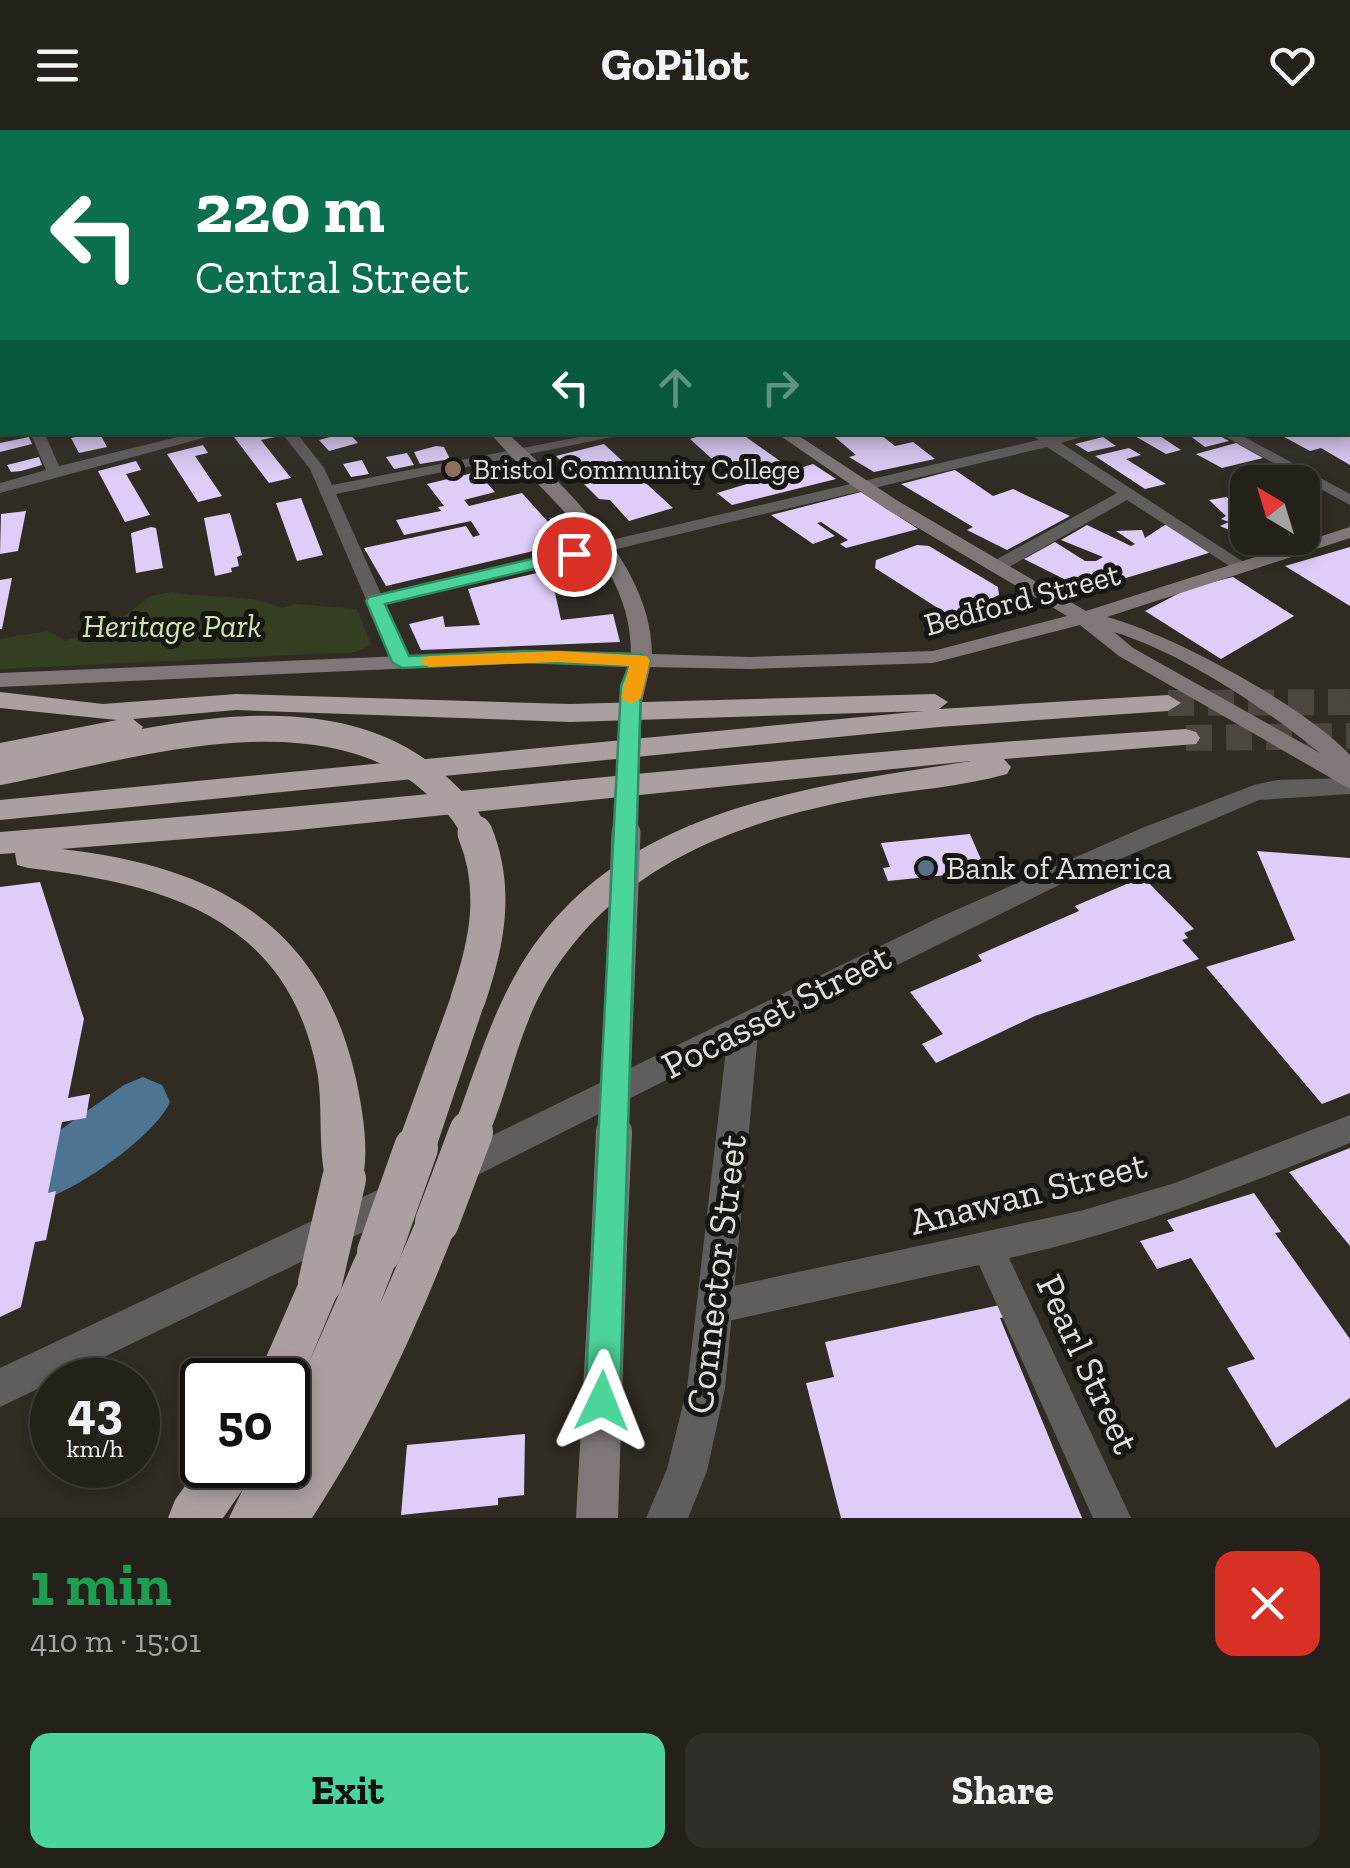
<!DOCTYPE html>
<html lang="en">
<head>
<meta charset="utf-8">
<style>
  :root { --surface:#24211b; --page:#302e28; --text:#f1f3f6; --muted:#a3a3a3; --line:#413e3a; --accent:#4bd49b }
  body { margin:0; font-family:"Zilla Slab",serif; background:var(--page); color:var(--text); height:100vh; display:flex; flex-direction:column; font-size:38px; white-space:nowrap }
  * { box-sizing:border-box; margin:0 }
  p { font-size:32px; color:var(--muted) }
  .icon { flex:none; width:55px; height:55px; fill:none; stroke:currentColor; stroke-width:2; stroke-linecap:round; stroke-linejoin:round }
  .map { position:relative; height:1388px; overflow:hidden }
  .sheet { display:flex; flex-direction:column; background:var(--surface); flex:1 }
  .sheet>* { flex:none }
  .top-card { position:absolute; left:0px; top:0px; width:1350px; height:305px; box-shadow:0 5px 15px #0003,0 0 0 2px var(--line); background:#0b6e4f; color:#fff; overflow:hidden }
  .needle { width:65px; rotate:322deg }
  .buttons { position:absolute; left:1230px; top:335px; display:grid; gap:20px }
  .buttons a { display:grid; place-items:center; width:90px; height:90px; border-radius:20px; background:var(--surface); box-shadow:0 5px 15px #0003,0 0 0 2px var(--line); font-size:50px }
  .speed { position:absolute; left:30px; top:1228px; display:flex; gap:20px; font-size:50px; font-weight:700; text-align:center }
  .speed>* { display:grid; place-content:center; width:130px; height:130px; border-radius:50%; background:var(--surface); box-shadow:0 5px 15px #0003,0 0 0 2px var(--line); line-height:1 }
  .speed small { font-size:25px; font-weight:400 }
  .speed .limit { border:5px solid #111; border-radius:15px; background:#fff; color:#111 }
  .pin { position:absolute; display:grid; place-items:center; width:85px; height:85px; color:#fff; margin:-42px; border:5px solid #fff; border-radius:50%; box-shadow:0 2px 10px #0007 }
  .me { position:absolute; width:110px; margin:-55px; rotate:2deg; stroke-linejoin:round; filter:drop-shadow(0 0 8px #0008) }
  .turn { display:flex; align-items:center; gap:35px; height:210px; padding:0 30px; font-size:45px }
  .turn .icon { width:130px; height:130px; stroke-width:2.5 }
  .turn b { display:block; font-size:70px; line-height:85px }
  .lanes { display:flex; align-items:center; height:95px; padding:0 30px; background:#0003; justify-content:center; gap:50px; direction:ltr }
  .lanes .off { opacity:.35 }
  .round { display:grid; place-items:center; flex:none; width:105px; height:105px; border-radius:20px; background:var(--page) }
  .summary { display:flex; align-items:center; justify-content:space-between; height:170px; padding:0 30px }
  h1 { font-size:60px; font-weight:800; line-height:75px; color:#1e9e55 }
  .cta { display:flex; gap:20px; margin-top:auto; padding:20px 30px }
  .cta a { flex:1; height:115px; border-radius:20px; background:var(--accent); color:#111; font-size:40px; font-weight:800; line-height:115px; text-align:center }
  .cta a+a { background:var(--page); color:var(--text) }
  header { display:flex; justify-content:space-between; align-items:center; height:130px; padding:0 30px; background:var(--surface); font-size:45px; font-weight:800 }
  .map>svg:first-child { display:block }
  .green { fill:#333f20 }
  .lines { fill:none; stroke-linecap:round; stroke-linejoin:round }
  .river { fill:#4f7491; fill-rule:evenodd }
  .building { fill:#ddcdf8 }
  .motorway-tunnel { stroke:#4b4740; stroke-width:26; stroke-dasharray:26 14; stroke-linecap:butt }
  .minor { fill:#625d5d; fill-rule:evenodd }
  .tertiary { fill:#625d5d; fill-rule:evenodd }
  .secondary { fill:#807878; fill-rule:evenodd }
  .motorway { fill:#ac9f9f; fill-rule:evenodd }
  .secondary-bridge-far2 { stroke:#807878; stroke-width:22 }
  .secondary-bridge-far1 { stroke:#807878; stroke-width:29 }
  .secondary-bridge { stroke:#807878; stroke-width:36 }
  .motorway-bridge-far2 { stroke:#ac9f9f; stroke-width:26 }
  .motorway-bridge-far1 { stroke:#ac9f9f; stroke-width:35 }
  .motorway-bridge { stroke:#ac9f9f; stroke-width:44 }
  .route { fill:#4bd49b; stroke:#318a65; stroke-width:2.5 }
  .slow { fill:#f59e0b }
  .education-dot { fill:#8d6e63; stroke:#161511; stroke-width:4 }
  .service-dot { fill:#5c6f8a; stroke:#161511; stroke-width:4 }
  .labels { text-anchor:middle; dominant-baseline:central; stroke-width:10; stroke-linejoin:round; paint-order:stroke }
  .far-poi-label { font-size:28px; fill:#e4e1dc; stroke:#161511; text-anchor:start }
  .street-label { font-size:32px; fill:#e4e1dc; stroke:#161511 }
  .park-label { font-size:32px; font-style:italic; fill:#cee9a6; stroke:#161511 }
  .poi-label { font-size:32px; fill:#e4e1dc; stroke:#161511; text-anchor:start }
  .near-street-label { font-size:38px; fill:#e4e1dc; stroke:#161511 }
</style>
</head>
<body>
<header><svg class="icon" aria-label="menu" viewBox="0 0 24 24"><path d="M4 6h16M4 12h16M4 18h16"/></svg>GoPilot<svg class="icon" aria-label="heart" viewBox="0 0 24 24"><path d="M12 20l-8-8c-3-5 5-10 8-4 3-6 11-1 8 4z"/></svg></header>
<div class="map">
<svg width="1350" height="1388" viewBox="0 0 1350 1388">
  <rect width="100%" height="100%" fill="#302c24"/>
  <path class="green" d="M172 462C210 470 247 462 282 478L296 474 357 479 371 515 356 522 0 539V509L48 501 65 511 110 496 151 466Z"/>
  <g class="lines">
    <path class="river" d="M143 947 162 955 170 972C155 1005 86 1053 52 1066L32 1058 24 1039 32 1020 124 955Z"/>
  </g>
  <path class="building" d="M99 302 107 317 79 323 71 308Z
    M254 302H271L275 307 261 310 291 348 269 353 234 307Z
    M348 302 358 313 329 321 319 310Z
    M712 302H739L780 331 738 343 727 335 721 337 690 309Z
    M829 302H877L895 316 913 312 935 329 874 342 849 327 856 325Z
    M1128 302H1154L1181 320 1166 324Z
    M1185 302H1213L1229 311 1205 317Z
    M1275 302H1350V335L1321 318 1310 321Z
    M29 307 32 314 0 322V313Z
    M1103 307 1116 316 1088 322 1075 314Z
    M1236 313 1263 328 1222 338 1196 324Z
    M604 314 648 355 673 378 629 391 610 370 599 369 556 326Z
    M203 315 208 323 195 326 222 366 198 372 167 324Z
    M436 316 444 317 450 329 420 334 414 322Z
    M1129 318 1141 325 1126 329 1166 354 1145 359 1095 326Z
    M407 323 414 335 394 339 386 327Z
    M39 327 42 335 21 341 11 342 7 335Z
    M362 330 369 344 351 347 343 334Z
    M136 331 141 340 126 344 150 385 125 392 98 341Z
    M813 334 836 349 732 375 717 363Z
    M955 340 993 366 1013 359 1070 386 1007 420 967 400 973 397 901 354Z
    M477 342 495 362 464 370 469 376 522 363 567 413 386 456 364 418 466 396 473 407 480 405 471 391 404 405 396 390 441 381 438 377 444 376 427 354Z
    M861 362 918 399 846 418 840 414 848 410 821 392 817 393 835 406 813 414 771 385Z
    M1226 367 1248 380V408H1270L1257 412 1220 396 1229 392 1221 389 1226 386 1209 370Z
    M301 368 323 425 297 431 276 373Z
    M26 381 18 421 0 424 1 384Z
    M230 383 242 425 237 427 239 436 231 438 232 442 215 446 204 388Z
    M1168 393 1212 422 1086 460 1024 429 1055 412 1085 431H1096L1103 427 1061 410 1087 395 1131 416 1135 414 1116 401 1142 400 1145 408Z
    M151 397 156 398 163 438 136 443 131 403Z
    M917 415 929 416 998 457 999 465 958 483 944 482 875 438 876 430Z
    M1350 417V476L1285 436Z
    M550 440 561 490 613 484 620 512 421 520 409 494 443 486 445 497 480 495 468 459Z
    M1233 447 1294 486 1221 529 1145 481 1189 458Z
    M12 448 2 499H0V450Z
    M970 704 986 741 888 751 883 738 890 737 881 713Z
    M1257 721 1350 728V963L1322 974 1206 837 1295 810Z
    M1143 747 1194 799 1184 803 1188 808 1182 810 1199 829 1035 886 936 933 922 914 943 904 910 862 982 831 978 825 1079 781 1075 776Z
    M40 752 84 889 68 968 90 964 86 988 62 992 48 1063 56 1061 46 1110 35 1112 21 1177 0 1187V757Z
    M1350 1018V1116L1289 1042Z
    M1254 1063 1281 1102 1275 1103 1350 1209V1268L1276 1318 1227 1238 1255 1229 1191 1128 1157 1139 1140 1111 1174 1101 1167 1090Z
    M1000 1175 1005 1187 1000 1188 1082 1388H841L806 1253 834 1247 825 1212Z
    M525 1304 524 1365 498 1368V1375L401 1385 407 1315Z"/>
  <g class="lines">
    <path class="motorway-tunnel" d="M1168 573 1350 572
      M1186 608 1350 606"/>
    <path class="minor" d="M1348 239H1350V247H1348Z
      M30 302H44L59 336 198 302H225L0 363V353L46 340Z
      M281 302H296L324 338 332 355 605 302H636L336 364 381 464 1038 310 1035 307 1042 303 1051 307 1098 302 1061 313 1248 435 1246 439H1234L1127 370 1002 441H990V433L1117 363 1047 317 385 474 411 532 402 538 393 532 310 339Z
      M1217 302H1235L1350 364V375Z
      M1350 985V1013C1237 1058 1128 1102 1009 1128L1131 1388H1093L979 1135 715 1194 703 1189 698 1177 703 1165 715 1160 1080 1081 1175 1053Z"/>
    <path class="tertiary" d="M1348 258H1350V267H1348Z
      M1350 648V664L1259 670 1059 755 758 904 725 1258 707 1341 688 1388H646L667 1339 687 1258 726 920 456 1056 444 1051 439 1040 444 1029 940 787 1142 698 1254 655 1277 650Z
      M401 1049 413 1054 418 1066 413 1078 0 1277V1238Z"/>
    <path class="secondary" d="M489 302H506C567 359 651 435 652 524L750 527 933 521 1067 486 886 379 775 302H793L898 371 1086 481 1350 397V408L1107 487C1171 504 1305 576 1350 625V659L1119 526 1080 495 933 533 750 539 650 537 642 572 631 579 620 572 629 536 524 533 0 557V543L524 521 631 523C631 428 545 367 489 302ZM1114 502C1182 523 1265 578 1320 623L1133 518Z
      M609 1098 621 1104 627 1116 618 1388H576L591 1116 597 1104Z"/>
    <path class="motorway" d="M0 562 103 574 236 564 570 574 935 564 948 572 939 579 1168 565 1181 573 1168 581 939 597 0 690V670L924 581 570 592 236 580 133 589 143 597 139 603 0 631V613L117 590 0 578Z
      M1186 599 1196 602 1200 608 1196 614 1004 629 1011 637 1007 644C961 657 911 660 864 668 733 692 610 738 542 861 518 905 509 957 489 1004L475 1009 461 1004 456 991C475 941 490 889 517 842 611 679 802 658 971 631L288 701 61 719C213 736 321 792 356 949 363 982 372 1032 358 1063L344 1068 330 1063C316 1030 324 979 317 941 287 787 165 754 28 738L17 735 15 723 0 724V702C396 671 790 624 1186 599Z
      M468 854 480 859 486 869 436 1018 430 1031 416 1037 402 1031 396 1018 450 869 456 859Z
      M437 1071 452 1077 458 1092C418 1195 373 1295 312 1388H229L243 1359 223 1388H168L175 1370 202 1332 254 1335 249 1347 256 1335H288V1277L292 1268 288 1270V1250H256L305 1138 320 1131 335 1138 342 1153 307 1237 364 1107 379 1101 394 1107 400 1122 380 1174 422 1077Z"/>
    <path class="secondary-bridge-far2" d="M626 706 631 572"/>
    <path class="secondary-bridge-far1" d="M614 1005 626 703"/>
    <path class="secondary-bridge" d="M609 1116 614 1002"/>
    <path class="motorway-bridge-far2" d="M0 642C130 617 323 553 434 653 452 669 467 683 476 706"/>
    <path class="motorway-bridge-far1" d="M468 869C487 814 498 759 475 703
      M470 1005 475 991"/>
    <path class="motorway-bridge" d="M437 1092 471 1002
      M379 1122 416 1018
      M320 1153 344 1049"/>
  </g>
  <linearGradient id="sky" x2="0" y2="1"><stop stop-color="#1a1814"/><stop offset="0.44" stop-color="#484b50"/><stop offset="1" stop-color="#484b50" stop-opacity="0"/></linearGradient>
  <rect width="1350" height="346" fill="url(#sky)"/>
  <path class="route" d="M574 419 580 421V428L385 474 409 526 524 521 640 524 650 530 641 556 620 1271 615 1284 602 1289 590 1284 585 1271 621 556 629 536 524 532 402 538 392 532 366 471 369 467Z"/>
  <path class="slow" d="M558 521 647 526 650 530 641 568 631 574 621 568 629 536 558 532 429 537 419 531 429 526Z"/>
  <circle class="education-dot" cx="453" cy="339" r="10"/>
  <circle class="service-dot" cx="926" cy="738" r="10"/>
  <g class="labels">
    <g class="far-poi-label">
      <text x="473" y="339">Bristol Community College</text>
    </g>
    <g class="street-label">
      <text transform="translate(1022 469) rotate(-15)">Bedford Street</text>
    </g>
    <g class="park-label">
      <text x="172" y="496">Heritage Park</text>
    </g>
    <g class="poi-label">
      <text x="946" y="738">Bank of America</text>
    </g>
    <g class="near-street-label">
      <text transform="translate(776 881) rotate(-27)">Pocasset Street</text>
      <text transform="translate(1028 1063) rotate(-14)">Anawan Street</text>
      <text transform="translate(716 1144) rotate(-83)">Connector Street</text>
      <text transform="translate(1088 1234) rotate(65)">Pearl Street</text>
    </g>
  </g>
</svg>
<div class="buttons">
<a><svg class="needle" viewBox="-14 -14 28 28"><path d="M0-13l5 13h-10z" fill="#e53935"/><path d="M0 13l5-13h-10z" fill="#a3a3a3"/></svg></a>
</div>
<div class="speed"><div>43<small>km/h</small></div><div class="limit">50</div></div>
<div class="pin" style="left:574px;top:424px;background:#d93025"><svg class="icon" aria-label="arrive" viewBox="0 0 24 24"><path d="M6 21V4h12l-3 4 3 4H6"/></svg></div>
<svg class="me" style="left:602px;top:1271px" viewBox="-20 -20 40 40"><path d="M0-17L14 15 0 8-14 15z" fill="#4bd49b" stroke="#fff" stroke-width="4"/></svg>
<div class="top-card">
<div class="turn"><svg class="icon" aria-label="left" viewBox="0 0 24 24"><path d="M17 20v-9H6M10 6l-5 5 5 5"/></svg><div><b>220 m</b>Central Street</div></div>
<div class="lanes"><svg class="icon" aria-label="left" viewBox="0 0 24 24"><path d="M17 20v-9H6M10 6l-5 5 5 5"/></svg><svg class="icon off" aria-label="ahead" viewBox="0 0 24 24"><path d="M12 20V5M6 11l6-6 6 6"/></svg><svg class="icon off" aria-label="right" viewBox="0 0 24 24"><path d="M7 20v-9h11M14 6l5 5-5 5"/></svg></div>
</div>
</div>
<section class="sheet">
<div class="summary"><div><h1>1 min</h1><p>410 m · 15:01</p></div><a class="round" style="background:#d93025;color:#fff"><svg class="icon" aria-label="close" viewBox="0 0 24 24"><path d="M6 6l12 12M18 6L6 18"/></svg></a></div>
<div class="cta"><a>Exit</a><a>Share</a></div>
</section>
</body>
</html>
